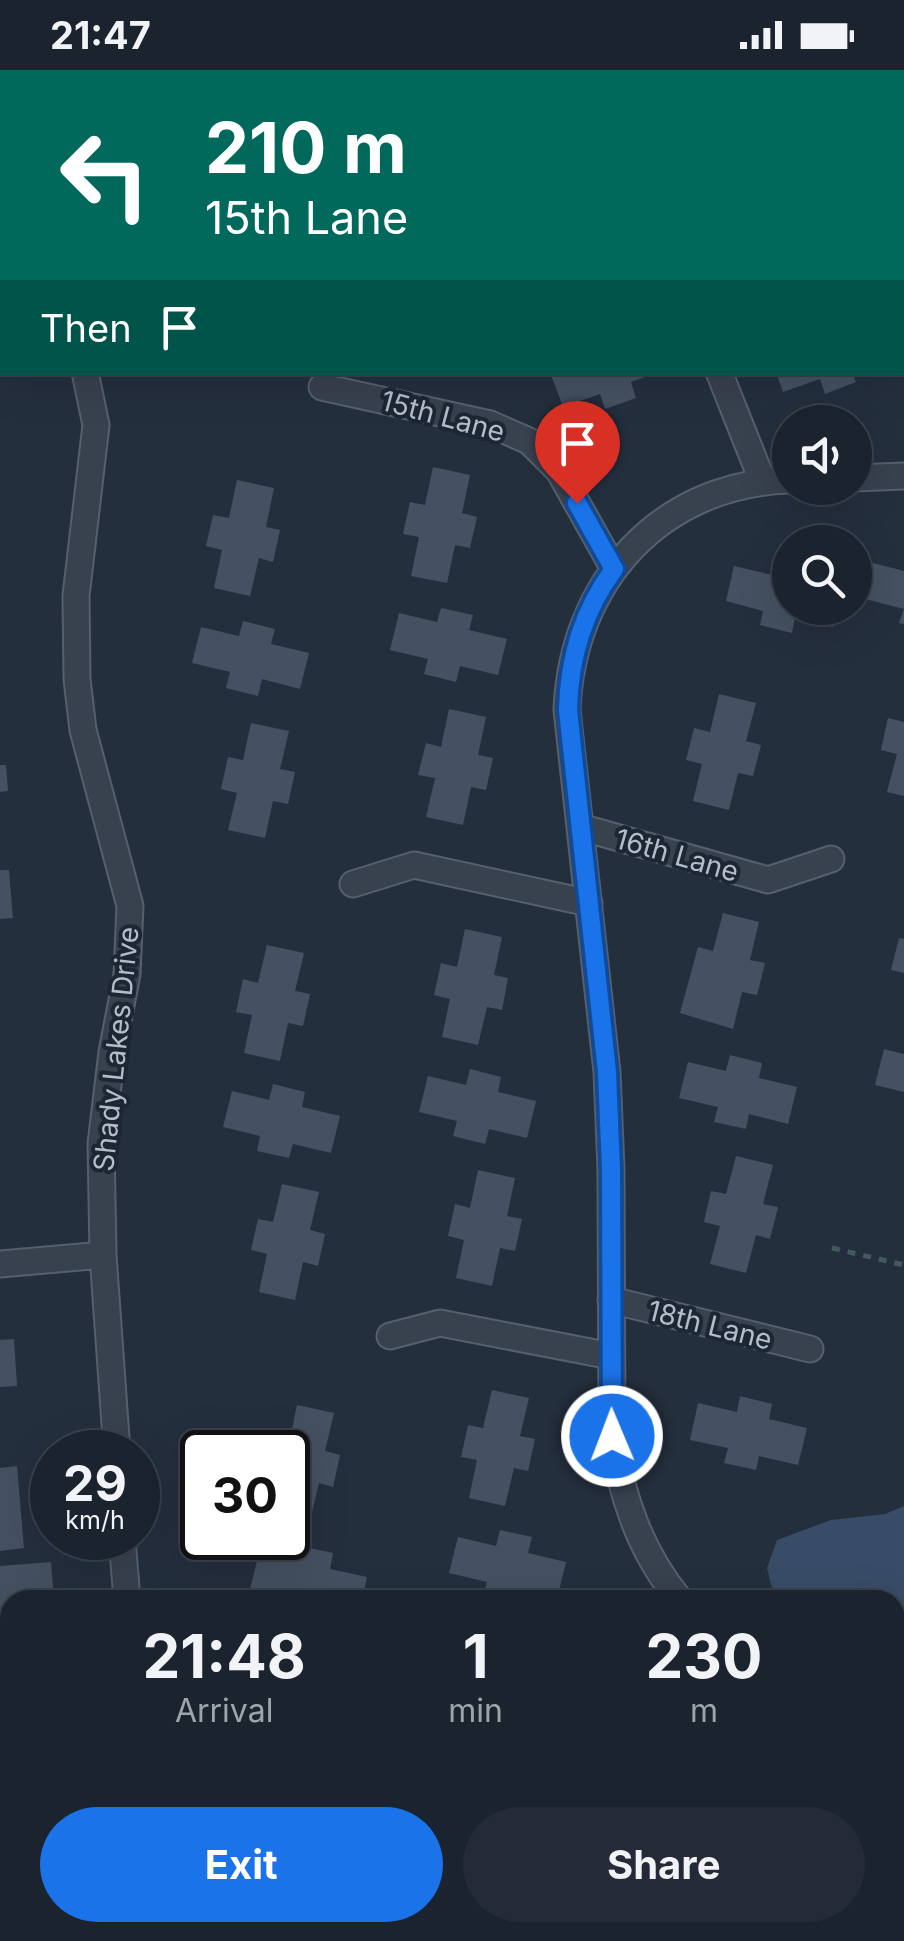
<!DOCTYPE html>
<html lang="en">
<head>
<meta charset="utf-8">
<style>
  :root { --surface:#1b232e; --page:#242b36; --text:#f1f3f6; --muted:#a0a4aa; --line:#39404a; --accent:#1a73e8 }
  body { margin:0; font-family:Inter,sans-serif; background:var(--page); color:var(--text); height:100vh; display:flex; flex-direction:column; font-size:38px; white-space:nowrap }
  * { box-sizing:border-box; margin:0 }
  p { font-size:32px; color:var(--muted) }
  .icon { flex:none; width:55px; height:55px; fill:none; stroke:currentColor; stroke-width:2; stroke-linecap:round; stroke-linejoin:round }
  .map { position:relative; flex:1; overflow:hidden }
  .side { position:absolute; left:0px; top:1520px; width:905px; height:352px; display:flex; flex-direction:column; background:var(--surface); border-radius:30px 30px 0 0; box-shadow:0 10px 40px #0002,0 0 0 2px var(--line) }
  .side>* { flex:none }
  .hud { position:absolute; left:0px; top:0px; width:905px; height:305px; box-shadow:0 10px 40px #0002,0 0 0 2px var(--line); background:#00695c; color:#fff; overflow:hidden }
  .buttons { position:absolute; left:772px; top:335px; display:grid; gap:20px }
  .buttons a { display:grid; place-items:center; width:100px; height:100px; border-radius:50%; background:var(--surface); box-shadow:0 10px 40px #0002,0 0 0 2px var(--line); font-size:50px }
  .speed { position:absolute; left:30px; top:1360px; display:flex; gap:20px; font-size:50px; font-weight:700; text-align:center }
  .speed>* { display:grid; place-content:center; width:130px; height:130px; border-radius:50%; background:var(--surface); box-shadow:0 10px 40px #0002,0 0 0 2px var(--line); line-height:1 }
  .speed small { font-size:25px; font-weight:400 }
  .speed .limit { border:5px solid #111; border-radius:15px; background:#fff; color:#111 }
  .pin { position:absolute; display:grid; place-items:center; width:85px; height:85px; color:#fff; margin:-102px -42px; border-radius:50% 50% 50% 0; rotate:-45deg; box-shadow:0 0 10px #0007 }
  .pin .icon { rotate:45deg }
  .me { position:absolute; width:110px; margin:-55px; rotate:359deg; stroke-linejoin:round; filter:drop-shadow(0 0 8px #0008) }
  .turn { display:flex; align-items:center; gap:35px; height:210px; padding:0 40px; font-size:45px }
  .turn .icon { width:130px; height:130px; stroke-width:2.5 }
  .turn b { display:block; font-size:70px; line-height:85px }
  .then { display:flex; align-items:center; height:95px; padding:0 40px; background:#0003; gap:20px; font-size:38px }
  .eta { display:flex; justify-content:space-evenly; align-items:center; height:170px; text-align:center }
  .eta b { font-size:60px; font-weight:700; line-height:70px }
  .cta { display:flex; gap:20px; margin-top:auto; padding:20px 40px }
  .cta a { flex:1; height:115px; border-radius:60px; background:var(--accent); color:#fff; font-size:40px; font-weight:700; line-height:115px; text-align:center }
  .cta a+a { background:var(--page); color:var(--text) }
  .status { display:flex; justify-content:space-between; align-items:center; height:70px; padding:0 50px; background:var(--surface); direction:ltr }
  .status svg { height:28px; fill:currentColor }
  .map>svg:first-child { display:block }
  .green { fill:#263c3f }
  .water { fill:#394c67 }
  .building { fill:#455162 }
  .lines { fill:none; stroke-linecap:round; stroke-linejoin:round }
  .minor-casing { stroke:#565f6c; stroke-width:29 }
  .path { stroke:#44595c; stroke-width:5; stroke-dasharray:8 8; stroke-linecap:butt }
  .minor { stroke:#38414e; stroke-width:25 }
  .route-casing { stroke:#114b97; stroke-width:25 }
  .route { stroke:#1a73e8; stroke-width:18 }
  .labels { text-anchor:middle; dominant-baseline:central; stroke-width:8; stroke-linejoin:round; paint-order:stroke }
  .street-label { font-size:28px; fill:#b4bcc9; stroke:#1d2633 }
</style>
</head>
<body>
<div class="status"><b>21:47</b><svg viewBox="0 0 49 12"><path d="M0 12V9h3v3zM5 12V6h3v6zM10 12V3h3v9zM15 12V0h3v12zM26 1h20v11H26zM47 4h2v5h-2z"/></svg></div>
<div class="map">
<svg width="904" height="1871" viewBox="0 0 904 1871">
  <rect width="100%" height="100%" fill="#242f3e"/>
  <path class="green" d="M84 0H732L84 2Z"/>
  <path class="water" d="M904 1436V1567L895 1564V1530H775L767 1498 777 1470 831 1450 885 1444Z
    M266 1863V1862L354 1863 352 1871H267Z"/>
  <path class="building" d="M550 302H656V303L631 312 636 328 605 339 600 324 563 337Z
    M776 302H852L856 312 825 324 820 309 783 322Z
    M433 397 470 405 462 443 477 447 470 478 455 475 447 513 411 506 419 467 403 464 410 432 425 435Z
    M237 410 274 418 266 457 280 460 273 492 259 488 250 526 214 518 222 480 206 476 213 445 229 448Z
    M776 488 790 492V538H838L833 557 795 548 792 563 760 555 763 541 726 531 734 496 772 505Z
    M873 493 904 501V554L899 553 904 539 865 529Z
    M441 538 473 545 469 560 507 569 498 605 460 596 456 612 424 604 428 589 390 580 399 543 437 552Z
    M243 551 275 559 271 574 309 583 300 619 262 609 258 626 226 618 230 602 192 593 201 557 239 566Z
    M719 624 756 633 746 671 761 675 753 706 738 703 729 740 693 731 702 694 686 690 694 658 710 662Z
    M449 639 486 647 478 685 493 688 486 720 471 717 463 755 426 747 435 708 418 705 426 673 441 677Z
    M888 648 904 652V726L887 722 897 684 881 680Z
    M251 653 289 661 280 699 295 702 288 734 273 731 265 768 228 760 237 723 221 719 228 687 243 690Z
    M0 695H6L8 721 0 722Z
    M0 800H9L13 848 0 849Z
    M723 843 759 852 750 890 765 893 757 925 742 922 733 959 680 943 698 877 713 881Z
    M465 859 502 867 494 905 508 908 502 940 487 937 478 975 442 967 450 929 434 925 441 893 457 897Z
    M899 868 904 869V903L891 900Z
    M267 875 304 883 295 921 310 924 303 956 288 953 280 991 244 983 252 945 236 942 243 909 258 913Z
    M884 979 904 984V1022L875 1015Z
    M730 985 762 993 759 1008 797 1017 788 1054 749 1044 746 1059 714 1052 718 1037 679 1028 688 992 726 1001Z
    M470 999 501 1007 498 1022 536 1031 527 1068 489 1059 485 1074 453 1066 457 1051 419 1042 428 1006 466 1015Z
    M273 1014 305 1022 302 1037 340 1046 331 1083 293 1074 289 1088 257 1081 260 1066 223 1057 232 1021 269 1030Z
    M736 1086 773 1095 763 1134 778 1137 770 1169 756 1165 746 1203 710 1194 720 1156 704 1152 711 1121 726 1124Z
    M478 1100 515 1108 507 1146 522 1149 515 1181 500 1178 492 1216 456 1208 464 1170 448 1166 455 1134 470 1138Z
    M282 1114 319 1122 310 1160 325 1164 318 1196 303 1192 295 1230 259 1222 267 1184 251 1180 258 1149 273 1152Z
    M14 1269 17 1316 0 1317V1270Z
    M492 1320 529 1328 520 1366 535 1369 528 1401 514 1398 505 1436 469 1428 477 1390 461 1387 468 1355 483 1358Z
    M740 1326 772 1334 769 1349 807 1358 798 1395 759 1386 756 1400 724 1393 728 1378 690 1370 698 1333 737 1342Z
    M297 1335 334 1343 325 1381 340 1385 333 1417 319 1413 310 1451 288 1446V1382H270L273 1370 289 1373Z
    M17 1396 24 1478 0 1481V1398Z
    M500 1460 532 1467 528 1483 566 1492 557 1529 519 1519 516 1530H498L483 1526 487 1512 449 1503 458 1467 496 1476Z
    M301 1476 333 1483 330 1499 367 1507 362 1530H288L250 1519 259 1483 297 1492Z
    M51 1492 54 1530H10V1587L0 1588V1496Z
    M895 1712 902 1714 897 1738H895Z
    M895 1753 904 1754 901 1787 895 1786Z"/>
  <g class="lines">
    <defs>
      <path id="minor" d="M34 0 36 2
        M85 302 96 355 76 526 77 609 83 660 130 836 127 904 112 982 101 1074 103 1185 117 1382
        M719 302 762 410
        M322 317 490 354 529 371 559 401 614 499
        M855 408 904 406
        M580 757 768 810 831 789
        M353 814 414 795 589 833
        M0 1194 103 1185
        M611 1230 810 1279
        M390 1266 440 1253 611 1286
        M122 1468 127 1530
        M680 1530C640 1482 622 1427 612 1366L611 1099 607 1002 567 640C572 512 660 414 790 410
        M895 1633H904
        M149 1862V1871
        M644 1862 648 1871"/>
    </defs>
    <use href="#minor" class="minor-casing"/>
    <path class="path" d="M832 1178 904 1195"/>
    <use href="#minor" class="minor"/>
  </g>
  <g class="lines">
    <defs>
      <path id="route" d="M577 433 614 499C583 541 569 588 568 640L607 1002 611 1099 612 1366"/>
    </defs>
    <use href="#route" class="route-casing"/>
    <use href="#route" class="route"/>
  </g>
  <g class="labels">
    <g class="street-label">
      <text transform="translate(443 346) rotate(15)">15th Lane</text>
      <text transform="translate(677 785) rotate(16)">16th Lane</text>
      <text transform="translate(116 979) rotate(-84)">Shady Lakes Drive</text>
      <text transform="translate(710 1255) rotate(14)">18th Lane</text>
    </g>
  </g>
</svg>
<div class="buttons">
<a><svg class="icon" aria-label="sound" viewBox="0 0 24 24"><path d="M4 9h4l5-4v14l-5-4H4zM17 9q2 3 0 6"/></svg></a>
<a><svg class="icon" aria-label="search" viewBox="0 0 24 24"><circle cx="10" cy="10" r="6"/><path d="M15 15l6 6"/></svg></a>
</div>
<div class="speed"><div>29<small>km/h</small></div><div class="limit">30</div></div>
<div class="pin" style="left:577px;top:433px;background:#d93025"><svg class="icon" aria-label="arrive" viewBox="0 0 24 24"><path d="M6 21V4h12l-3 4 3 4H6"/></svg></div>
<svg class="me" style="left:612px;top:1366px" viewBox="-20 -20 40 40"><circle r="17" fill="#1a73e8" stroke="#fff" stroke-width="3"/><path d="M0-11L8 9 0 5-8 9z" fill="#fff"/></svg>
<div class="hud">
<div class="turn"><svg class="icon" aria-label="left" viewBox="0 0 24 24"><path d="M17 20v-9H6M10 6l-5 5 5 5"/></svg><div><b>210 m</b>15th Lane</div></div>
<div class="then">Then<svg class="icon" aria-label="arrive" viewBox="0 0 24 24"><path d="M6 21V4h12l-3 4 3 4H6"/></svg></div>
</div>
<section class="side">
<div class="eta">
<div><b>21:48</b><p>Arrival</p></div>
<div><b>1</b><p>min</p></div>
<div><b>230</b><p>m</p></div>
</div>
<div class="cta"><a>Exit</a><a>Share</a></div>
</section>
</div>
</body>
</html>
